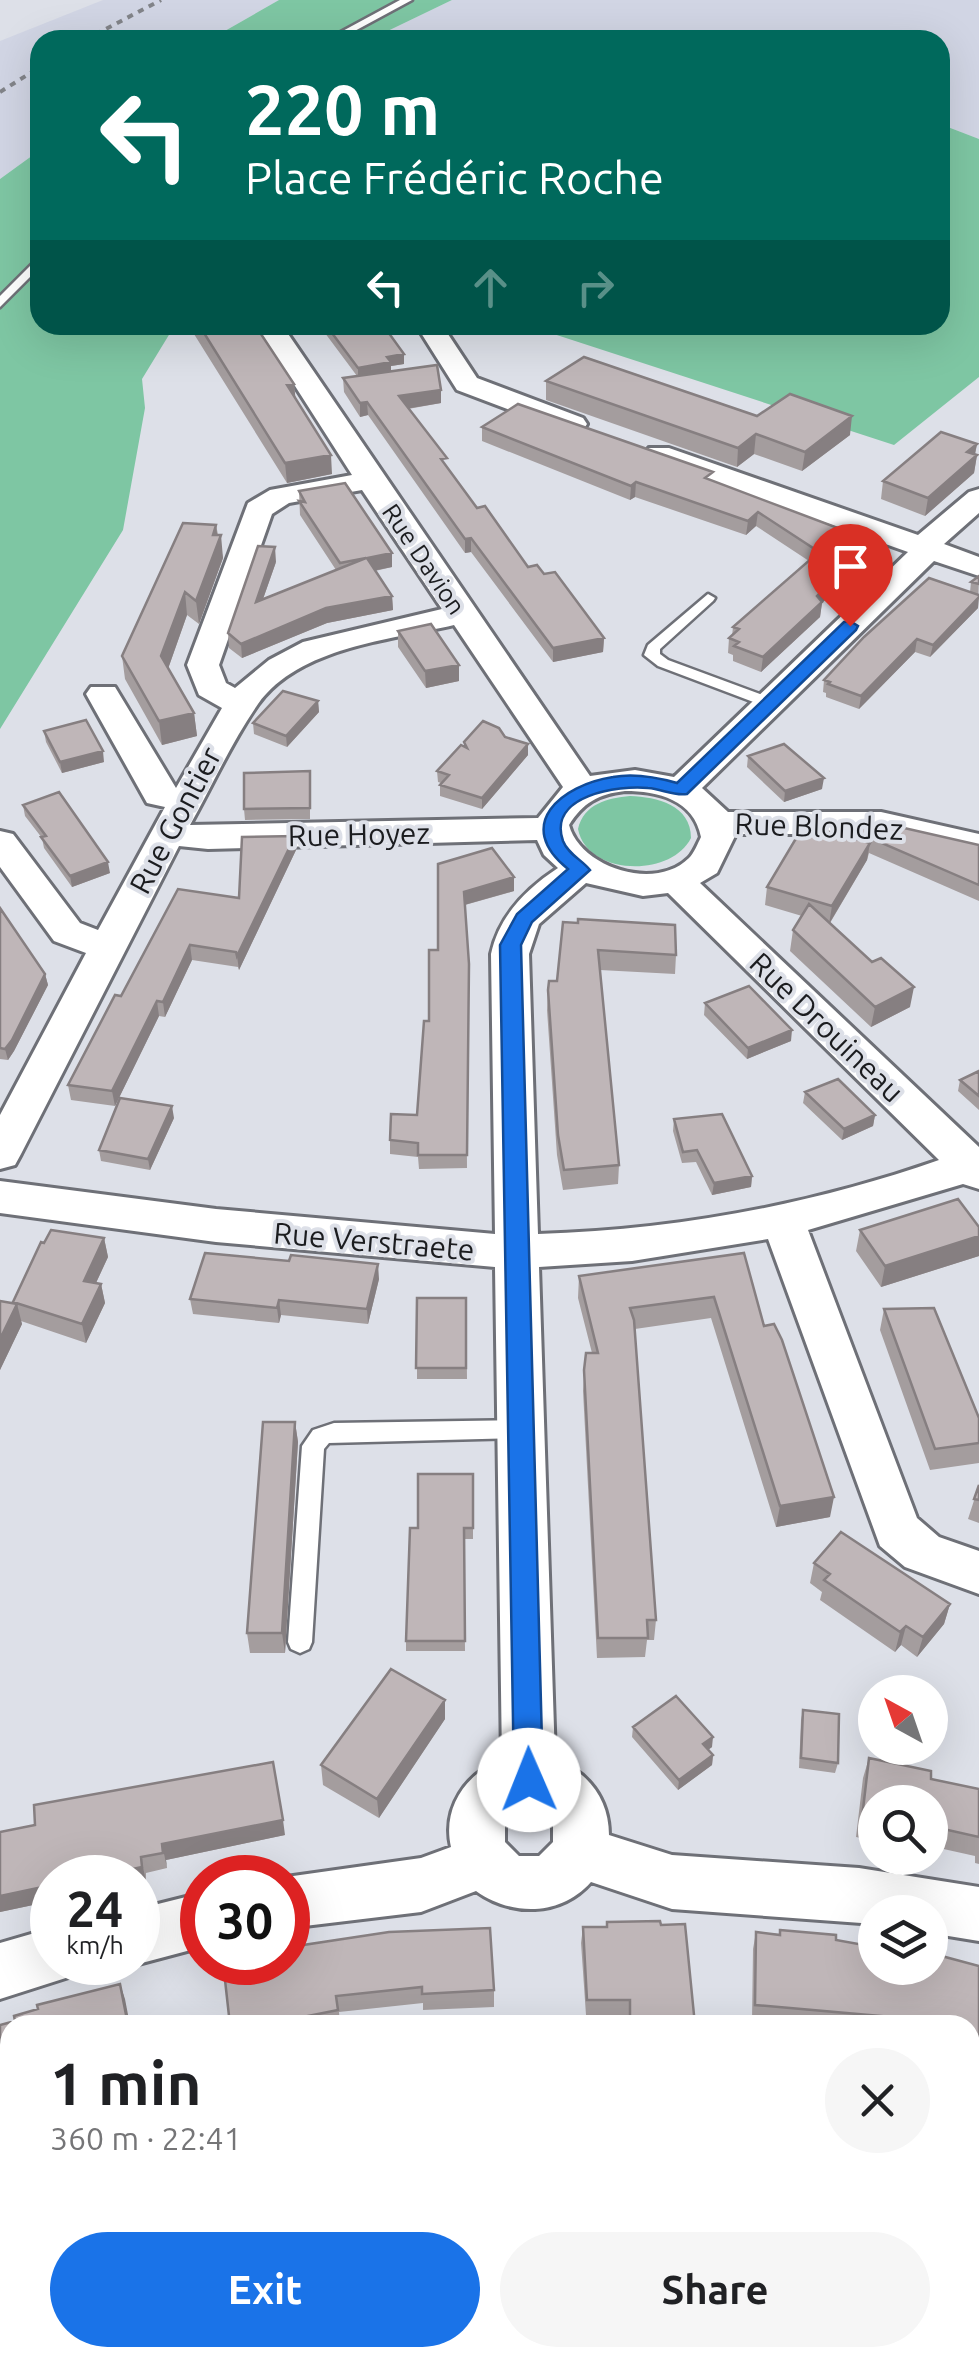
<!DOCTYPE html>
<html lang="en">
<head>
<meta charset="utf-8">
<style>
  :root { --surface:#fff; --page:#f6f6f6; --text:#202124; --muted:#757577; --accent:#1a73e8 }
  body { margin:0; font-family:Ubuntu,sans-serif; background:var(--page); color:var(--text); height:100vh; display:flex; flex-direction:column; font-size:38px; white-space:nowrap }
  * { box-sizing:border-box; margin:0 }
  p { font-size:32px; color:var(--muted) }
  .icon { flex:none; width:55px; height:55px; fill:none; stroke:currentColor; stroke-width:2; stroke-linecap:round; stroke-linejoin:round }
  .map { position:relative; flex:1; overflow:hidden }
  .side { position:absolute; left:0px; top:2015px; width:980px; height:352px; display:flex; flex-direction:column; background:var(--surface); border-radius:30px 30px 0 0; box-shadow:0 10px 40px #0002 }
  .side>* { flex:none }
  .top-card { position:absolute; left:30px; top:30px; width:920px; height:305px; border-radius:30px; box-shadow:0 10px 40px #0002; background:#00695c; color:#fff; overflow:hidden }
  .needle { width:65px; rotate:320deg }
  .buttons { position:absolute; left:858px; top:1675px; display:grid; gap:20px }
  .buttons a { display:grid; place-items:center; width:90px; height:90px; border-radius:50%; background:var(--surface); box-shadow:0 10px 40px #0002; font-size:50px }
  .speed { position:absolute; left:30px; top:1855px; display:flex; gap:20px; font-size:50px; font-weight:700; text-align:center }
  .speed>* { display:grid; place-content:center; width:130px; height:130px; border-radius:50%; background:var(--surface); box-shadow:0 10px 40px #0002; line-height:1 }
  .speed small { font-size:25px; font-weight:400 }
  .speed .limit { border:15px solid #d22; background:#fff; color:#111 }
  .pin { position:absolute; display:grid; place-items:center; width:85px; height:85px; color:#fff; margin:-102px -42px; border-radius:50% 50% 50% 0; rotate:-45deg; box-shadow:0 0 10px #0007 }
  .pin .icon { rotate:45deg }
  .me { position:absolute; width:110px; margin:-55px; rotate:359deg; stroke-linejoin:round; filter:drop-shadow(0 0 8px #0008) }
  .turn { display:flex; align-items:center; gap:35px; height:210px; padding:0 50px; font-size:45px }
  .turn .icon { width:130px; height:130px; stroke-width:2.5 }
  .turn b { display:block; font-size:70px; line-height:85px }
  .lanes { display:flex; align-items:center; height:95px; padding:0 50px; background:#0003; justify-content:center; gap:50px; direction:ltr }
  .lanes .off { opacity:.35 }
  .round { display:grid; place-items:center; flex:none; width:105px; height:105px; border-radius:52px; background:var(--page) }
  .overview { display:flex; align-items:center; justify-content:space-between; height:170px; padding:0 50px }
  h1 { font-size:60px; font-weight:600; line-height:75px }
  .cta { display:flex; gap:20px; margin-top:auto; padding:20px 50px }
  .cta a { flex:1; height:115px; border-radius:60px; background:var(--accent); color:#fff; font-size:40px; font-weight:600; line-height:115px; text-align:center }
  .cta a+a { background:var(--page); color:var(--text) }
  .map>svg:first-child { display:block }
  .built { fill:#d1d5e4 }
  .green { fill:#7ec6a3 }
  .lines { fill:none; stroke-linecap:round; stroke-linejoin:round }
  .lane-casing { stroke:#6e7077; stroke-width:5 }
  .street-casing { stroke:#6e7077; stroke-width:6 }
  .lane { fill:#fff; fill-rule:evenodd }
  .street { fill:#fff; fill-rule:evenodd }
  .rail { stroke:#828489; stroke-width:4; stroke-dasharray:6 6; stroke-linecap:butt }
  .wall { fill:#a49d9e }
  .shaded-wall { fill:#867f81 }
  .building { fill:#bfb6b8; stroke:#867f81; stroke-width:2.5 }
  .route { fill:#1a73e8; stroke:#114b97; stroke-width:2.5 }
  .labels { text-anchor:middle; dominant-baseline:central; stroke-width:8; stroke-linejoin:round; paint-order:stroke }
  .far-street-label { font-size:25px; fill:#1b1c1f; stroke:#dde0e8 }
  .street-label { font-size:30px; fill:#1b1c1f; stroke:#dde0e8 }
</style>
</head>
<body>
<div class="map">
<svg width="979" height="2367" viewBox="0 0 979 2367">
  <rect width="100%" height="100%" fill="#dde0e8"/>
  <path class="built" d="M103 0H279L209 40H40V150L0 179V41Z
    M452 0H979V139L940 124V40H369Z"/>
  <path class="green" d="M279 0H452L369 40H209Z
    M940 124 979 139V377L894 445 526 325H940Z
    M40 150V325H175L142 379 145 408 123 530 0 729V179Z
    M630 796C657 797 691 805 691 838 671 878 587 876 578 829 584 804 607 798 630 796Z"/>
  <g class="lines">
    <defs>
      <path id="lane" d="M400 0H412L338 40H326Z
        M40 256V267L0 307V296Z
        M708 594 715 598 713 601 660 649V654L668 660 776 700V706H764L658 666 644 655 648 645Z
        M521 1420 529 1423 532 1429 529 1435 521 1438 329 1443 324 1449 312 1642 309 1649 300 1653 291 1649 288 1642 302 1446 313 1430 334 1423Z"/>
      <path id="street" d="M256 325H282L590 776 635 770 674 777 908 552 649 460 645 454 649 448H669L918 535 969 492 979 489V513L944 544 979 557V576L934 561 702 788 728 812H881L979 834V856L881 834H736L717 873 700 883 979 1147V1189L963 1184 808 1230 917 1518 939 1537 979 1551V1594L905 1567 880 1546 768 1239 632 1261 539 1267 555 1759C588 1772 609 1799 609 1835L672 1855 859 1868 979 1887V1941L930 1933V1912H875V1924L672 1909 591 1882C560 1917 511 1916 476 1891L421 1912 288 1928V1878H279L421 1858 451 1847C442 1808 466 1773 502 1760L495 1267 216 1242 0 1213V1181L216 1209 495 1234 491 954C499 916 526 889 558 868L544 855 537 840 208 849 179 846 21 1154 15 1165 0 1169V1115L86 953 54 941 0 867V831L13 834 80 923 98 930 165 807 147 803 86 694 91 687H115L176 788 222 708 199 695 187 665 248 503 270 490 352 475ZM362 490 442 609 303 642 269 660 235 688 226 683 219 665 272 514 289 503ZM454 625 563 787 538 818 190 825C212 786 232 741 258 704 299 647 390 640 454 625ZM625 791C658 791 694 800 701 837 698 843 694 853 689 858 655 892 580 867 569 825 583 803 598 794 625 791ZM586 883 643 896 668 893 939 1160C810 1205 675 1230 538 1234L529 954 539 924ZM520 1804H538L553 1818V1842L539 1856H519L505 1842V1818Z
        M416 325H442L477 378 583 418 587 424 583 430H563L457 390Z
        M202 1893V1947L138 1964 135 1962 138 1909Z
        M52 1928V1962H78L72 1976 0 1999V1943Z"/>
    </defs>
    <use href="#lane" class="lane-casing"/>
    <use href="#street" class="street-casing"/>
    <use href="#lane" class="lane"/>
    <use href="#street" class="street"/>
    <path class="rail" d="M85 40 161 0
      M0 92 40 67"/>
  </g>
  <path class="wall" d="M194 325H255L294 384 295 399 332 474 287 483 194 334Z
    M319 325H383L404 364 391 366V371L441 390V403L408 409 447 468 477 508 528 567 544 574 604 638 603 652 553 662 471 552 465 553 368 415 360 417 344 392 343 378 357 376Z
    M546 381 757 416 850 435 802 471 754 454 737 467 546 400Z
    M482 427 712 481 866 543 870 560 836 589 822 603 820 617 761 672 733 661V655L728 653 729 638 732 636 733 627 809 561 756 526 746 535 635 497 630 500 482 441Z
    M977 444 975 455H977L974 473 925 516 881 499 883 481Z
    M299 491 392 553V567L375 571 392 596 393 610 327 623 242 658 229 648 228 633 276 562 263 599 336 570 300 515Z
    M216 525 223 558 199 624 187 615 168 669 194 713 197 736 162 745 125 679 122 656Z
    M979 576 978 608 930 657 915 652 859 709 826 697V693L823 692 824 680 970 592 971 582Z
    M398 631 459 665V681L426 688 398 647Z
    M318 701 319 712 287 747 254 734 253 723Z
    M44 731 104 762 62 773 46 742Z
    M505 737 528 744V755L482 809 440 796V785L441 783 438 782 437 771 464 746V742Z
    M748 756 822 789 784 802 747 767Z
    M310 771V819L245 820 244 809Z
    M23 805 110 873 72 887 44 848 42 838 25 816Z
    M848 824 979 845V901L869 853 867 860 830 923 910 1007 871 1027 790 951 793 930 802 916 765 905 767 887 845 836Z
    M295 836 296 850 239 970 238 967 192 960 165 1017 159 1016 115 1106 71 1100 68 1085 121 996 239 898Z
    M438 864 514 891 465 905 467 1168 419 1169 418 1157 390 1154V1140L417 1115 438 950Z
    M0 908 45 974 48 985 14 1051 8 1060 0 1059Z
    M563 922 676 955 675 974 600 970 619 1165 618 1184 563 1190 557 1155 547 1010 548 990 557 981Z
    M705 1003 791 1041 747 1059 704 1015Z
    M979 1071V1110L958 1091 960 1080Z
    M805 1092 875 1115 873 1126 842 1140 803 1103Z
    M174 1118 150 1170 101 1161 99 1150Z
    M674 1119 752 1176 751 1187 712 1195 696 1162 682 1163 673 1131Z
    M979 1227V1256L881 1287 856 1251 860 1230Z
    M104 1238 108 1257 96 1283 101 1284 105 1303 86 1343 21 1321 22 1324 0 1370V1301L14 1304 13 1302 44 1243Z
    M744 1253 764 1326 830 1517 776 1527 711 1318 635 1329 656 1620 654 1640H647L645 1657 597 1658 583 1391 586 1353H592L578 1298 579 1276Z
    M379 1279 368 1324 281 1315 279 1323 193 1314 190 1299Z
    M417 1298H466L467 1379H417Z
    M884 1309 979 1418V1463L930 1470 880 1330Z
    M295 1422 298 1442 285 1653H250L247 1633Z
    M473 1474V1539H464L465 1651H406V1641L418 1528Z
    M979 1485V1523L968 1519Z
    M814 1563 950 1604 944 1624 917 1657 901 1645 895 1652 820 1600 822 1592 810 1583Z
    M445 1700V1719L379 1818 323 1785 321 1765Z
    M803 1710 838 1763 835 1773 799 1768 801 1720Z
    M633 1727 712 1747 708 1750 713 1755 712 1765 678 1790 632 1737Z
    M869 1758 931 1779 979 1789V1864L975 1863V1856L930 1846V1802H875V1841L856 1837 863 1778Z
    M0 1832 285 1835 166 1860 167 1868 146 1873V1882L138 1884V1878L52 1901 0 1912Z
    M661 1925 695 2025H628V2015H586L581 1943 583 1927Z
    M780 1930 933 1958 934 1954 979 1966V2058L970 2056V2025H795L752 2021 753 1949 756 1932 779 1934Z
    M303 1945 494 1990V2007L423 2010V2003L339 2012 340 2025H230Z
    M532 2358 620 2367H530Z"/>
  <path class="shaded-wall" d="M404 354V364L391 366V372L358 378V368L387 357Z
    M294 384 296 403 287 385Z
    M441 390V403L399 410V396Z
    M367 402 368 415 360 417V403Z
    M852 416 850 435 802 471 805 452Z
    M756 434 754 454 737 467 738 448Z
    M977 444 974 458 977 455 974 473 925 516 928 498 967 452Z
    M331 455 332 474 287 483 285 463Z
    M636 482 635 497 630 500 631 486Z
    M758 512 756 526 746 535 748 521Z
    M216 525 218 542 221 535 223 558 199 624 196 601Z
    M471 538V552L465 553V539Z
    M867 539 865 552 873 545 870 560 836 589 822 603 820 617 761 672 763 657 862 542Z
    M275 547 276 562 257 616 256 602Z
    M392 553V567L367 572V558Z
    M185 592 187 615 164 680 161 656Z
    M392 596 393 610 327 623 242 658 241 644 326 608Z
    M979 597 978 608 930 657 933 645Z
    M604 638 603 652 553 662V648Z
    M917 639 915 652 859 709 861 696Z
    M459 665V681L426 688 425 671Z
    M318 701 319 712 287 747 286 736Z
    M194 713 197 736 162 745 159 721Z
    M528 744V755L482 809V798Z
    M103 751 104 762 62 773 60 762Z
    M824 778 822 789 784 802 785 791Z
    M295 836 296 850 239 970 237 956Z
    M870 843 867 860 829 924 832 906Z
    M108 862 110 873 72 887 70 876Z
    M514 877V891L464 905V892Z
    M190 945 192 960 165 1017 163 1002Z
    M45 974 48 985 14 1051 8 1060 5 1049Z
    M914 987 910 1007 871 1027 875 1007Z
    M157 1001 159 1016 115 1106 112 1091Z
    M792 1030 791 1041 747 1059 748 1048Z
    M172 1106 174 1118 150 1170 148 1159Z
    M875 1115 873 1126 842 1140 844 1129Z
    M752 1176 751 1187 712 1195 714 1183Z
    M979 1236V1256L881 1287 885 1266Z
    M104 1238 108 1257 88 1300 84 1281Z
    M378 1264 379 1279 368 1324 367 1309Z
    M101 1284 105 1303 86 1343 82 1324Z
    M279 1300 281 1315 279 1323 277 1308Z
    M17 1304 22 1324 0 1370V1339Z
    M295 1422 298 1442 285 1653 282 1633Z
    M834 1497 830 1517 776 1527 780 1506Z
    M950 1604 944 1624 917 1657 923 1637Z
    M906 1626 901 1645 895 1652 900 1632Z
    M445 1700V1719L379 1818 377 1799Z
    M713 1737 712 1747 702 1754 703 1744Z
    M713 1755 712 1765 678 1790 679 1780Z
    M283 1820 285 1835 166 1860 167 1868 162 1844Z
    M141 1857 146 1882 138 1884V1878H90Z
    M52 1885V1901L0 1912V1896Z
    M120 1984 125 1999 130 2025H128Z
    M10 2083V2098L0 2101V2085Z"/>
  <path class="building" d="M199 325H255L294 384 287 385 331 455 285 463Z
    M326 325H383L404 354 387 357 391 362 358 368Z
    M584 357 757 416 790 394 852 416 805 452 756 434 738 448 546 381Z
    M437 365 441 390 399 396 447 458 441 459 477 508 485 506 528 567 537 565 544 574 555 572 604 638 553 648 471 538 465 539 367 402 360 403 343 378Z
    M518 404 713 472 705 478 867 539 862 542 873 545 838 574 817 596 822 602 763 657 734 646 739 642 729 638 739 629 733 627 819 552 758 512 748 521 636 482 631 486 482 427Z
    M941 432 977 444 967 452 977 455 928 498 883 481Z
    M345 483 392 553 367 558 392 596 326 608 241 644 228 633 258 546 275 547 256 602 366 558 340 563 299 501 305 502 299 491Z
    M183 523 216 525 213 535H221L196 601 185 592 161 656 194 713 159 721 122 656Z
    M979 576V584L971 582Z
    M929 578 979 595V597L933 645 917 639 861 696 828 684 830 682 824 680 864 637Z
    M431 624 459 665 425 671 398 631Z
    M283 691 318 701 286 736 253 723Z
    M86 720 103 751 60 762 44 731Z
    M483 721 499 728 505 737 528 744 482 798 440 785 449 775 437 771 461 745 467 748 464 742Z
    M784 744 824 778 785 791 748 756Z
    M310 771V808L244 809V773Z
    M59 792 108 862 70 876 41 837 46 836 23 805Z
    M848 824 891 825 979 845V885L847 828Z
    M804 825 870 843 832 906 767 887Z
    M295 836 237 956 236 952 190 945 163 1002 157 1001 112 1091 68 1085 115 995 121 996 178 889 239 898 242 837Z
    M492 848 514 877 464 892 469 964 467 1155H418V1143L390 1140 391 1114 417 1115 424 1021H429V950H438V864Z
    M809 904 872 962 881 958 914 987 875 1007 793 930Z
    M0 908 45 974 12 1040 5 1049 0 1048Z
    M578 919 675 925 676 955 598 950 619 1165 564 1170 558 1135 548 990 549 981H557L563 922 578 923Z
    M749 986 792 1030 748 1048 705 1003Z
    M979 1071V1096L960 1080Z
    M838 1079 875 1115 844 1129 805 1092Z
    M120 1098 172 1106 148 1159 99 1150Z
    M722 1114 752 1176 714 1183 697 1150 683 1152 674 1119Z
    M958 1199 979 1227V1236L885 1266 860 1230Z
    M51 1230 104 1238 84 1281 101 1284 82 1324 13 1302 41 1242 44 1243Z
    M205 1253 289 1261 291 1255 378 1264 367 1309 279 1300 277 1308 190 1299Z
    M744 1253 764 1326 774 1324 782 1340 834 1497 780 1506 714 1297 630 1308 634 1320 656 1620H647L648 1638H598L584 1370 586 1353H598L579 1276Z
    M417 1298H466V1368H416Z
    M0 1301 17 1304 0 1339Z
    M934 1308 979 1418V1443L935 1449 884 1309Z
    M263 1422H295L282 1633H247Z
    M418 1474H473V1528H464L465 1641H406L410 1528H418Z
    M979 1485V1500L974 1499Z
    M841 1532 950 1604 923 1637 906 1626 900 1632 824 1580 830 1574 814 1563Z
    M391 1669 445 1700 377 1799 321 1765Z
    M676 1696 713 1737 703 1744 713 1755 679 1780 633 1727Z
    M803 1710 839 1714 838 1763 801 1758Z
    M869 1758 931 1771V1779L979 1789V1837L930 1826V1802H875V1821L862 1818Z
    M273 1762 283 1820 162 1844 163 1853 141 1857 142 1867 90 1878H52V1885L0 1896V1832L35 1825 34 1805Z
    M660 1921 661 1925 685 1924 695 2025H630V2000H587L583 1927H607V1922Z
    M490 1928 494 1990 422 1994V1987L336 1996 338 2010 263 2025H230L223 1962H288V1943L302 1940 303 1945 389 1932Z
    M780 1930 836 1935V1940L875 1947V1968H930V1958H934V1954L979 1966V2041L970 2039V2025H910L902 2023V2018L755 2005 756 1932 780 1935Z
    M120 1984 128 2025H10V2083L0 2085V2025L15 2021 14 2016 38 2009 37 2005Z
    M178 2358H288V2367H177Z
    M532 2358H621L619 2367H547L531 2362Z"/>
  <path class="route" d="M850 621 858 626 856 630 687 794C673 796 662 789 648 788 619 785 547 795 563 841 568 854 582 860 590 870L532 922 521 945 543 1780 539 1789 529 1793 519 1789 514 1780 500 945 517 914 568 869C513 825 561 785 613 777 634 773 656 777 677 783L844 622Z"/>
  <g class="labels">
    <g class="far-street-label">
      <text transform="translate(424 559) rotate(56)">Rue Davion</text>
    </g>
    <g class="street-label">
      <text transform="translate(175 820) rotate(-62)">Rue Gontier</text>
      <text transform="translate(819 826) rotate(2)">Rue Blondez</text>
      <text transform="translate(359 834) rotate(-1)">Rue Hoyez</text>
      <text transform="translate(827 1027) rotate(44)">Rue Drouineau</text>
      <text transform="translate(374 1241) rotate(5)">Rue Verstraete</text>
    </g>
  </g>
</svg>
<div class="buttons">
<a><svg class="needle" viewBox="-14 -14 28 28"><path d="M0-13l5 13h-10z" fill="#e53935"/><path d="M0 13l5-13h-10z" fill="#757577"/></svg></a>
<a><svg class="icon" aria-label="search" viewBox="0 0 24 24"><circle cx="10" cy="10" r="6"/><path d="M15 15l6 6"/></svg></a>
<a><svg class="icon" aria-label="layers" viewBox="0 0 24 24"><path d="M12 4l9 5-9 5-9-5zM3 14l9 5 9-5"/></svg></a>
</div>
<div class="speed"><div>24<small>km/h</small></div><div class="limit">30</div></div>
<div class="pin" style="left:850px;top:626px;background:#d93025"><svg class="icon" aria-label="arrive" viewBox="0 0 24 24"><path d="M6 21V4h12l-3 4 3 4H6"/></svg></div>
<svg class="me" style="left:529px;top:1780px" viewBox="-20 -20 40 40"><circle r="19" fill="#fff"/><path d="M0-13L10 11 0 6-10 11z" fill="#1a73e8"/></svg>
<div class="top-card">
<div class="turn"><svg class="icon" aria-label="left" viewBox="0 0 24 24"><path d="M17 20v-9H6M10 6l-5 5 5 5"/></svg><div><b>220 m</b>Place Frédéric Roche</div></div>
<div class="lanes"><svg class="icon" aria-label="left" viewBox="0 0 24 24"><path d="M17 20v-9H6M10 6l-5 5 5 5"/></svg><svg class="icon off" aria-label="ahead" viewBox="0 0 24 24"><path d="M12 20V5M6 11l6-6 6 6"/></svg><svg class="icon off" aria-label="right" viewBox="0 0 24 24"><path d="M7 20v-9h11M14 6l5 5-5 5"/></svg></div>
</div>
<section class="side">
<div class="overview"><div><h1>1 min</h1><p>360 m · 22:41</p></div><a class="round"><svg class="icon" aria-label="close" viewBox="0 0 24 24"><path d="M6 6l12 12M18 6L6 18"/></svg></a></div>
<div class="cta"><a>Exit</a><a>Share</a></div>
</section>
</div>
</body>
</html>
